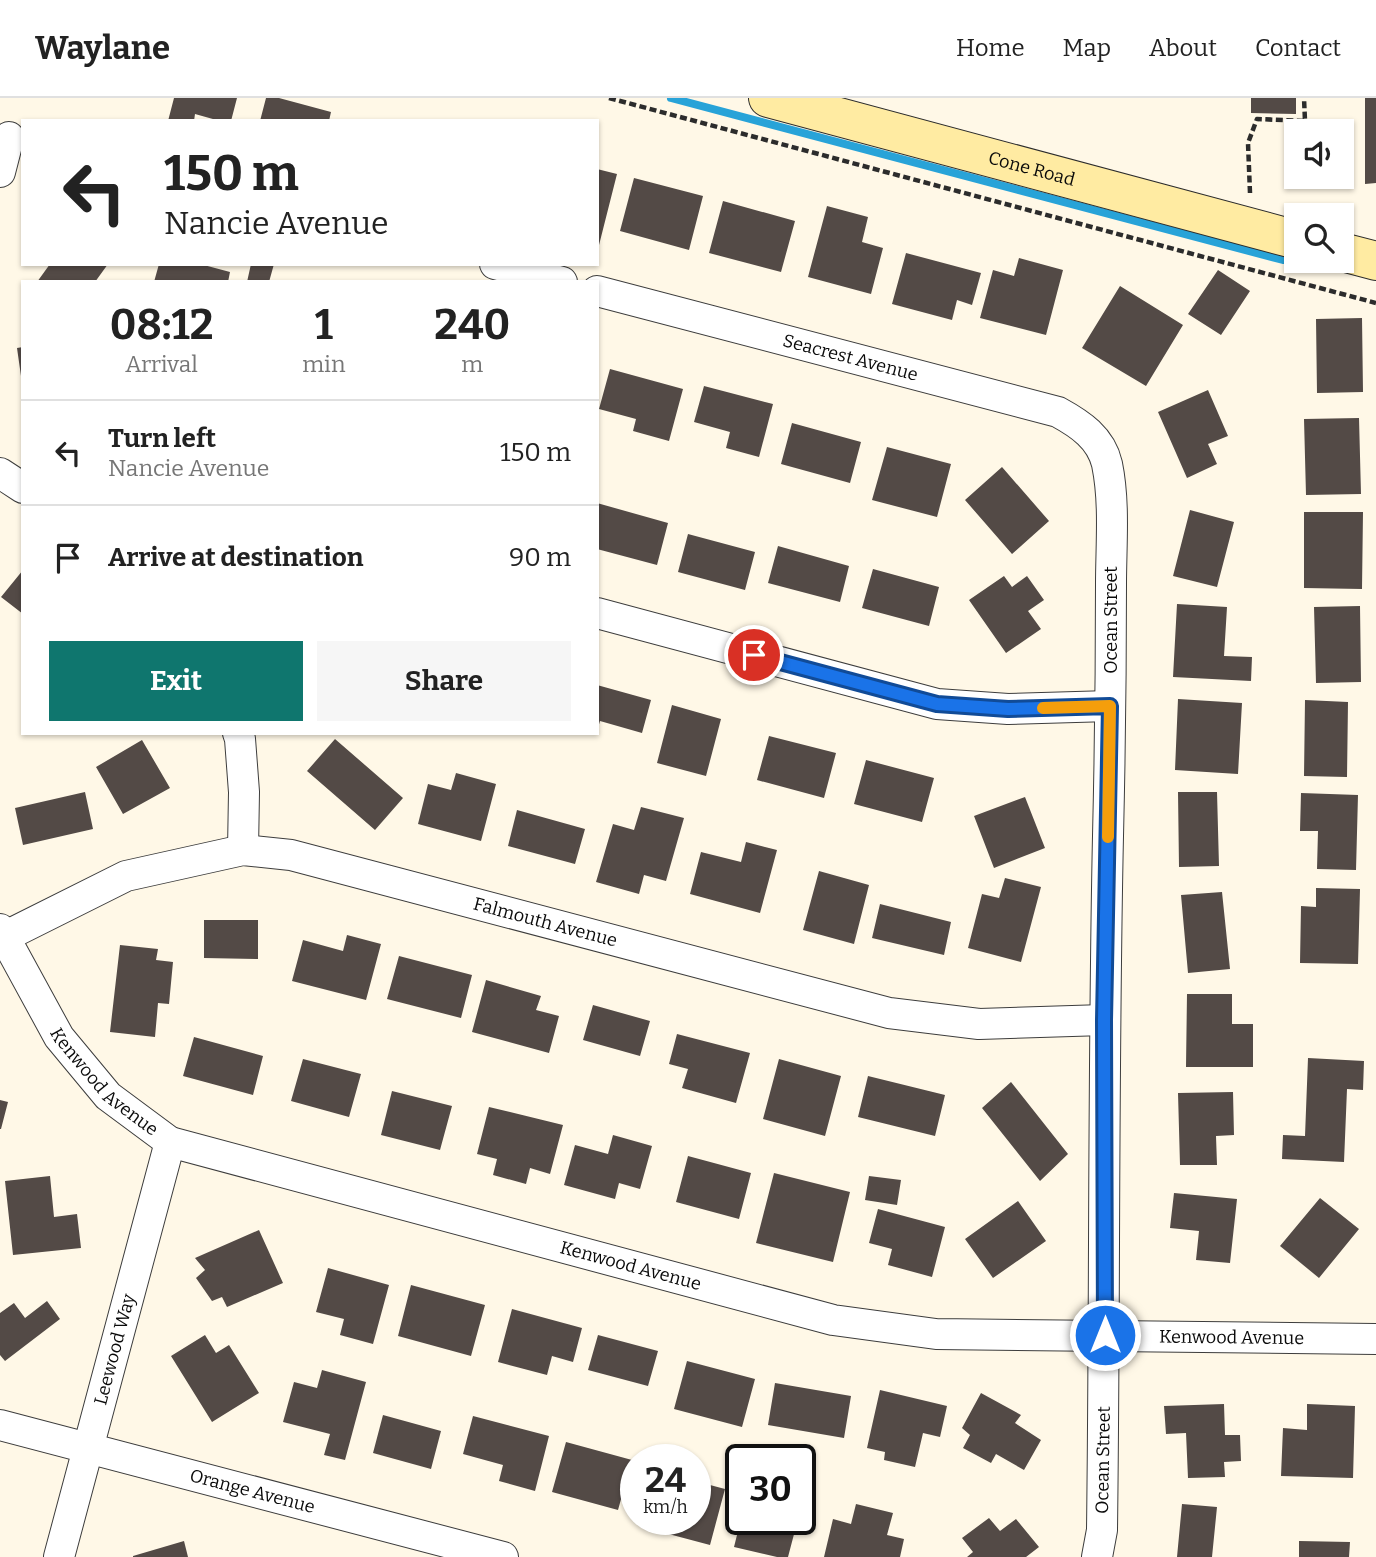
<!DOCTYPE html>
<html lang="en">
<head>
<meta charset="utf-8">
<style>
  :root { --surface:#fff; --page:#f6f6f6; --text:#222; --muted:#767676; --line:#e0e0e0; --accent:#0f766e }
  body { margin:0; font-family:Bitter,serif; background:var(--page); color:var(--text); height:100vh; display:flex; flex-direction:column; font-size:26px; white-space:nowrap }
  * { box-sizing:border-box; margin:0 }
  p { font-size:23px; color:var(--muted) }
  .icon { flex:none; width:38px; height:38px; fill:none; stroke:currentColor; stroke-width:2; stroke-linecap:round; stroke-linejoin:round }
  .map { position:relative; flex:1; overflow:hidden }
  .details { position:absolute; left:21px; top:182px; width:578px; height:455px; display:flex; flex-direction:column; background:var(--surface); border-radius:0px; box-shadow:0 2px 5px #0004 }
  .details>* { flex:none }
  .banner { position:absolute; left:21px; top:21px; width:578px; height:147px; border-radius:0px; box-shadow:0 2px 5px #0004; background:#fff; color:var(--text); overflow:hidden }
  .buttons { position:absolute; left:1284px; top:21px; display:grid; gap:14px }
  .buttons a { display:grid; place-items:center; width:70px; height:70px; border-radius:0px; background:var(--surface); box-shadow:0 2px 5px #0004; font-size:35px }
  .speed { position:absolute; left:620px; top:1346px; display:flex; gap:14px; font-size:35px; font-weight:700; text-align:center }
  .speed>* { display:grid; place-content:center; width:91px; height:91px; border-radius:50%; background:var(--surface); box-shadow:0 2px 5px #0004; line-height:1 }
  .speed small { font-size:18px; font-weight:400 }
  .speed .limit { border:4px solid #111; border-radius:10px; background:#fff; color:#111 }
  .pin { position:absolute; display:grid; place-items:center; width:60px; height:60px; color:#fff; margin:-30px; border:4px solid #fff; border-radius:50%; box-shadow:0 2px 7px #0007 }
  .me { position:absolute; width:77px; margin:-38px; rotate:0deg; stroke-linejoin:round; filter:drop-shadow(0 0 5px #0008) }
  .turn { display:flex; align-items:center; gap:24px; height:147px; padding:0 28px; font-size:32px }
  .turn .icon { width:91px; height:91px; stroke-width:2.5 }
  .turn b { display:block; font-size:49px; line-height:60px }
  .eta { display:flex; justify-content:space-evenly; align-items:center; height:119px; text-align:center }
  .eta b { font-size:42px; font-weight:700; line-height:49px }
  .primary-button { display:flex; gap:14px; margin-top:auto; padding:14px 28px }
  .primary-button a { flex:1; height:80px; border-radius:0px; background:var(--accent); color:#fff; font-size:28px; font-weight:700; line-height:80px; text-align:center }
  .primary-button a+a { background:var(--page); color:var(--text) }
  ul { padding:0; list-style:none }
  li { display:flex; align-items:center; gap:21px; height:105px; padding:0 28px; border-top:2px solid var(--line) }
  li div { flex:1 }
  li b { display:block; font-size:26px }
  li em { font-style:normal }
  header { display:flex; align-items:center; gap:42px; box-sizing:border-box; height:98px; padding:0 35px; background:var(--surface); border-bottom:2px solid var(--line) }
  header strong { font-size:33px }
  nav { display:flex; gap:38px; margin-inline-start:auto; font-size:24px }
  .map>svg:first-child { display:block }
  .lines { fill:none; stroke-linecap:round; stroke-linejoin:round }
  .stream { stroke:#28a3d8; stroke-width:8 }
  .building { fill:#534a46 }
  .street-casing { stroke:#3d3d3d; stroke-width:32 }
  .secondary-casing { stroke:#2c2c2c; stroke-width:40 }
  .path { stroke:#2c2c2c; stroke-width:4.5; stroke-dasharray:7 3.5; stroke-linecap:butt }
  .street { stroke:#fff; stroke-width:30 }
  .secondary { stroke:#ffeba2; stroke-width:38 }
  .route-casing { stroke:#114b97; stroke-width:18 }
  .route { stroke:#1a73e8; stroke-width:12 }
  .slow { stroke:#f59e0b; stroke-width:12 }
  .labels { text-anchor:middle; dominant-baseline:central; stroke-width:7; stroke-linejoin:round; paint-order:stroke }
  .street-label { font-size:18px; fill:#0a0a0a; stroke:#fff }
</style>
</head>
<body>
<header>
<strong>Waylane</strong>
<nav><a>Home</a><a>Map</a><a>About</a><a>Contact</a></nav>
</header>
<div class="map">
<svg width="1376" height="1459" viewBox="0 0 1376 1459">
  <rect width="100%" height="100%" fill="#fff8e7"/>
  <g class="lines">
    <path class="stream" d="M671 0 1283 162"/>
  </g>
  <path class="building" d="M174 0H237L231 23H220L195 16 194 23H168Z
    M266 0H279L331 14 329 23H260Z
    M1251 0H1296V16L1251 15Z
    M1365 0H1376V85L1365 86Z
    M597 71 617 76 598 151H597Z
    M634 80 703 98 689 152 620 133Z
    M723 103 795 123 781 174 709 155Z
    M827 108 868 119 862 144 883 150 871 196 808 179Z
    M906 155 981 175 972 207 957 202 952 222 892 206Z
    M1019 160 1063 172 1046 237 980 220 993 172 1014 178Z
    M50 166H108L95 184H37Z
    M159 166H200L230 174 228 184H154Z
    M251 166H274L269 184H247Z
    M1218 172 1250 193 1221 237 1188 216Z
    M1120 188 1183 227 1146 288 1082 250Z
    M1362 220 1363 294 1317 295 1316 221Z
    M23 249V277L21 278 17 250Z
    M610 271 683 291 669 343 633 333 636 321 599 311Z
    M704 288 773 306 759 359 726 350 730 334 694 324Z
    M1208 292 1228 338 1208 346 1217 366 1187 380 1158 314Z
    M1359 320 1361 396 1306 397 1304 321Z
    M792 325 861 344 850 385 781 366Z
    M887 349 951 366 937 419 872 402Z
    M1002 369 1049 423 1012 456 965 402Z
    M597 405 668 425 657 467 597 451Z
    M1190 412 1234 424 1217 489 1173 478Z
    M1304 414H1363L1362 491 1304 490Z
    M688 436 755 454 745 492 678 474Z
    M778 448 849 468 840 504 768 485Z
    M873 471 939 489 929 528 862 510Z
    M23 472V516L1 499Z
    M1004 478 1012 489 1027 478 1044 502 1028 513 1041 531 1006 555 969 502Z
    M1177 506 1227 509 1224 558 1252 559 1251 583 1173 579Z
    M1360 508 1361 584 1316 585 1314 509Z
    M597 587 651 602 642 635 600 623 597 633Z
    M1178 601 1242 605 1238 676 1175 672Z
    M1305 602 1348 604 1347 679 1304 678Z
    M672 607 721 621 706 678 657 665Z
    M769 638 836 655 824 700 757 682Z
    M335 641 403 700 375 732 307 673Z
    M142 642 170 690 123 716 96 669Z
    M866 662 934 680 922 724 854 706Z
    M456 675 496 686 481 743 418 726 428 686 451 692Z
    M85 694 93 731 23 747 15 710Z
    M1178 694H1217L1219 768 1179 769Z
    M1301 695 1358 697 1356 772 1317 771 1318 733H1300Z
    M1025 699 1045 750 994 770 974 718Z
    M641 709 684 720 666 783 644 777 639 796 596 784 613 726 634 732Z
    M517 712 585 731 575 766 508 748Z
    M746 744 777 752 760 815 690 796 701 754 741 764Z
    M819 773 869 787 854 846 803 832Z
    M1005 780 1041 789 1021 864 968 850 982 796 999 800Z
    M1316 790 1360 791 1358 866 1300 865 1301 808 1316 809Z
    M1222 794 1230 871 1188 875 1181 797Z
    M880 806 951 824 944 857 872 840Z
    M204 822H258V861L204 860Z
    M347 837 381 846 366 902 292 883 303 842 343 853Z
    M120 847 158 851 156 862 173 864 169 906 158 905 155 939 110 934Z
    M399 858 472 877 461 920 387 901Z
    M486 882 541 898 536 912 559 918 549 955 472 934Z
    M1187 896H1232V926H1253V969H1186Z
    M593 907 650 923 640 958 583 942Z
    M677 936 750 955 736 1005 682 990 688 971 669 966Z
    M194 939 263 958 253 997 183 978Z
    M1308 960 1364 963 1363 992 1347 991 1344 1064 1282 1061 1283 1037 1305 1038Z
    M303 961 361 976 349 1019 291 1003Z
    M779 961 841 978 825 1038 763 1021Z
    M868 978 945 997 935 1038 858 1019Z
    M1011 984 1068 1056 1040 1083 982 1010Z
    M392 993 452 1008 440 1052 381 1037Z
    M1233 994 1234 1037 1216 1038 1217 1067H1180L1178 995Z
    M0 1002 8 1004 1 1031H0Z
    M489 1009 563 1027 550 1076 530 1070 526 1086 493 1077 497 1061 477 1056Z
    M613 1037 652 1048 640 1091 619 1085 615 1101 564 1087 575 1047 608 1056Z
    M688 1058 751 1075 739 1121 676 1104Z
    M774 1075 850 1094 833 1164 756 1145Z
    M50 1078 54 1119 77 1116 81 1150 13 1157 5 1083Z
    M869 1078 901 1082 897 1107 865 1102Z
    M1174 1095 1237 1101 1230 1165 1196 1162 1199 1133 1170 1130Z
    M1320 1100 1359 1131 1319 1180 1280 1148Z
    M1018 1103 1046 1143 993 1180 965 1141Z
    M878 1111 945 1129 932 1179 888 1167 892 1151 869 1145Z
    M259 1132 283 1185 227 1209 222 1199 212 1203 196 1180 205 1172 195 1160Z
    M328 1170 389 1187 373 1246 340 1237 344 1221 316 1214Z
    M411 1187 485 1207 471 1258 398 1238Z
    M47 1203 60 1221 5 1263 0 1257V1215L14 1205 25 1220Z
    M512 1211 582 1230 573 1264 552 1258 547 1277 498 1264Z
    M205 1237 216 1255 229 1247 259 1295 212 1324 171 1258Z
    M598 1237 658 1253 648 1288 588 1272Z
    M687 1263 755 1281 742 1329 674 1311Z
    M322 1272 366 1284 345 1362 324 1357 330 1336 283 1324 294 1284 317 1290Z
    M775 1285 851 1298 844 1340 768 1327Z
    M880 1292 947 1308 940 1339 923 1335 915 1369 884 1362 885 1354 867 1350Z
    M981 1295 1021 1317 1015 1325 1041 1342 1024 1372 996 1356 991 1365 963 1350 970 1337 962 1330Z
    M1224 1306 1225 1337H1240L1241 1363 1224 1364 1225 1379 1188 1380 1186 1335 1166 1336 1164 1308Z
    M1307 1306 1355 1308 1353 1380 1281 1378 1283 1330 1307 1332Z
    M383 1317 441 1333 431 1371 373 1355Z
    M473 1318 549 1338 535 1393 499 1383 503 1367 463 1356Z
    M566 1344 632 1362 618 1412 552 1394Z
    M695 1383 725 1391 710 1447 646 1430 648 1421H695Z
    M856 1406 893 1415 887 1437 904 1441 900 1459H824L833 1421 851 1426Z
    M1182 1406 1217 1409 1212 1459H1177Z
    M989 1420 1000 1433 1016 1421 1039 1449 1026 1459H967L973 1454 962 1440Z
    M741 1421H798L788 1459H777L734 1449Z
    M184 1443 188 1459H133V1458Z
    M1299 1443 1350 1444 1349 1459H1299Z"/>
  <g class="lines">
    <defs>
      <g id="street">
        <path d="M0 74 9 39"/>
        <path d="M495 166 562 184"/>
        <path id="s1" d="M597 193 1058 314C1080 326 1101 340 1107 366 1115 405 1111 447 1111 486 1111 570 1110 654 1108 738 1103 969 1105 1201 1102 1432L1097 1459"/>
        <path d="M0 375 23 390"/>
        <path d="M597 515 937 606 1008 611 1110 608"/>
        <path d="M238 635 240 641 244 694 243 752"/>
        <path id="s2" d="M0 831 59 939 108 998 170 1044 833 1222 936 1236 1376 1241"/>
        <path id="s3" d="M0 841 126 778 243 752 291 757 889 915 979 926 1104 922"/>
        <path id="s4" d="M0 1327 503 1459"/>
        <path id="s5" d="M59 1459 170 1044"/>
      </g>
      <g id="secondary">
        <path id="s6" d="M768 0 1297 142"/>
        <path d="M1342 154 1376 163"/>
      </g>
    </defs>
    <use href="#street" class="street-casing"/>
    <use href="#secondary" class="secondary-casing"/>
    <path class="path" d="M609 0 1376 205
      M1250 95 1248 45 1257 21 1305 23 1304 0"/>
    <use href="#street" class="street"/>
    <use href="#secondary" class="secondary"/>
  </g>
  <g class="lines">
    <defs>
      <path id="route" d="M754 557 937 606 1008 611 1110 608 1104 922 1105 1237"/>
    </defs>
    <use href="#route" class="route-casing"/>
    <use href="#route" class="route"/>
    <path class="slow" d="M1043 610 1110 608 1108 739"/>
  </g>
  <g class="labels">
    <g class="street-label">
      <text stroke="none"><textPath href="#s6" startOffset="273">Cone Road</textPath></text>
      <text stroke="none"><textPath href="#s1" startOffset="262">Seacrest Avenue</textPath></text>
      <text transform="translate(1111 522) rotate(-90)">Ocean Street</text>
      <text stroke="none"><textPath href="#s3" startOffset="572">Falmouth Avenue</textPath></text>
      <text stroke="none"><textPath href="#s2" startOffset="187">Kenwood Avenue</textPath></text>
      <text stroke="none"><textPath href="#s2" startOffset="754">Kenwood Avenue</textPath></text>
      <text stroke="none"><textPath href="#s2" startOffset="1363">Kenwood Avenue</textPath></text>
      <text stroke="none"><textPath href="#s5" startOffset="215">Leewood Way</textPath></text>
      <text transform="translate(1103 1362) rotate(-89)">Ocean Street</text>
      <text stroke="none"><textPath href="#s4" startOffset="261">Orange Avenue</textPath></text>
    </g>
  </g>
</svg>
<div class="buttons">
<a><svg class="icon" aria-label="sound" viewBox="0 0 24 24"><path d="M4 9h4l5-4v14l-5-4H4zM17 9q2 3 0 6"/></svg></a>
<a><svg class="icon" aria-label="search" viewBox="0 0 24 24"><circle cx="10" cy="10" r="6"/><path d="M15 15l6 6"/></svg></a>
</div>
<div class="speed"><div>24<small>km/h</small></div><div class="limit">30</div></div>
<div class="pin" style="left:754px;top:557px;background:#d93025"><svg class="icon" aria-label="arrive" viewBox="0 0 24 24"><path d="M6 21V4h12l-3 4 3 4H6"/></svg></div>
<svg class="me" style="left:1105px;top:1237px" viewBox="-20 -20 40 40"><circle r="17" fill="#1a73e8" stroke="#fff" stroke-width="3"/><path d="M0-11L8 9 0 5-8 9z" fill="#fff"/></svg>
<div class="banner">
<div class="turn"><svg class="icon" aria-label="left" viewBox="0 0 24 24"><path d="M17 20v-9H6M10 6l-5 5 5 5"/></svg><div><b>150 m</b>Nancie Avenue</div></div>
</div>
<section class="details">
<div class="eta">
<div><b>08:12</b><p>Arrival</p></div>
<div><b>1</b><p>min</p></div>
<div><b>240</b><p>m</p></div>
</div>
<ul>
<li><svg class="icon" aria-label="left" viewBox="0 0 24 24"><path d="M17 20v-9H6M10 6l-5 5 5 5"/></svg><div><b>Turn left</b><p>Nancie Avenue</p></div><em>150 m</em></li>
<li><svg class="icon" aria-label="arrive" viewBox="0 0 24 24"><path d="M6 21V4h12l-3 4 3 4H6"/></svg><div><b>Arrive at destination</b></div><em>90 m</em></li>
</ul>
<div class="primary-button"><a>Exit</a><a>Share</a></div>
</section>
</div>
</body>
</html>
